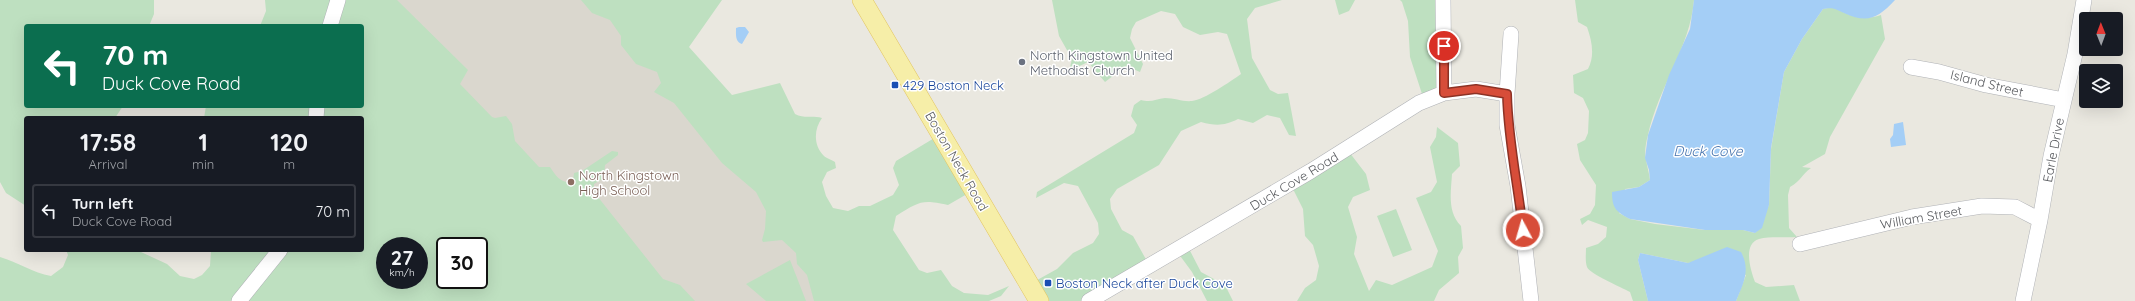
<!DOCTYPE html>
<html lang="en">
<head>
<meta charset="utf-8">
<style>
  :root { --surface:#171b24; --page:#242831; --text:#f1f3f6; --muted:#9ea1a6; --line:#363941 }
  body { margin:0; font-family:Quicksand,sans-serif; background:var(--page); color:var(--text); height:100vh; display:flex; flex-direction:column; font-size:15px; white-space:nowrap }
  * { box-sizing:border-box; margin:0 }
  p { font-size:13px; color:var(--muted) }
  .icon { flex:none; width:22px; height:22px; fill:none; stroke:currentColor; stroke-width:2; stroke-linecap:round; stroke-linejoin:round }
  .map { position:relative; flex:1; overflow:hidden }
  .side { position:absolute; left:24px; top:116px; width:340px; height:136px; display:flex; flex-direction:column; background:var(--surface); border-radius:4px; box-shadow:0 4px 16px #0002 }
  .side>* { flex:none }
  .hud { position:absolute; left:24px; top:24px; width:340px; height:84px; border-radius:4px; box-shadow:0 4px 16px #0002; background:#0b6e4f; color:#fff; overflow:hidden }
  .needle { width:26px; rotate:359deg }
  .fabs { position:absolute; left:2079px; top:12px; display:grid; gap:8px }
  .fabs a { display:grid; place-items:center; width:44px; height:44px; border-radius:4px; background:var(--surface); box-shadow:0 4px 16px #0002; font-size:20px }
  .speed { position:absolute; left:376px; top:237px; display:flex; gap:8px; font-size:20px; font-weight:700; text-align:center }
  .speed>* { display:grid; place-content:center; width:52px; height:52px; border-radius:50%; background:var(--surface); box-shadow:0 4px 16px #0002; line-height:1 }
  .speed small { font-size:10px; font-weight:400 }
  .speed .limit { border:2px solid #111; border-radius:6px; background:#fff; color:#111 }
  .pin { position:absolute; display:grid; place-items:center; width:34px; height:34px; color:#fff; margin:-17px; border:2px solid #fff; border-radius:50%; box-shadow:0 1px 4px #0007 }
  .me { position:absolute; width:44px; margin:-22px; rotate:354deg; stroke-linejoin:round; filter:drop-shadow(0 0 3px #0008) }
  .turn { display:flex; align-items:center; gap:14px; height:84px; padding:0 12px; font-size:18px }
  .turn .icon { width:52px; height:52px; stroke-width:2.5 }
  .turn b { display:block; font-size:28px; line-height:34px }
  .eta { display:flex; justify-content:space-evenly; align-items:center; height:68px; text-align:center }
  .eta b { font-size:24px; font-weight:800; line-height:28px }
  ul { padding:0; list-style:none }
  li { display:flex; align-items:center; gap:12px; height:54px; margin:0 8px 6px; padding:0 4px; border:2px solid var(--line); border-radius:4px }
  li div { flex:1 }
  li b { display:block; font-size:15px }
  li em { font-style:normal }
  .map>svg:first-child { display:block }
  .education { fill:#dad7ce; fill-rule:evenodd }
  .green { fill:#bee0c0; fill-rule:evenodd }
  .water { fill:#a4cef6 }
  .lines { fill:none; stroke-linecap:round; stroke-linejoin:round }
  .minor-casing { stroke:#b0b2b6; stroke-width:16 }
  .major-casing { stroke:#e3c560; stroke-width:20 }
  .minor { stroke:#fff; stroke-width:15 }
  .major { stroke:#f6eea8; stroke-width:19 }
  .route-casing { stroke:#8c3225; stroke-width:10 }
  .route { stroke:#d74d39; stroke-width:7 }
  .worship-dot { fill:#6b7280; stroke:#fff; stroke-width:1.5 }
  .transit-dot { fill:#1a4fb4; stroke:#fff; stroke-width:1.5 }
  .education-dot { fill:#8d6e63; stroke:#fff; stroke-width:1.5 }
  .labels { text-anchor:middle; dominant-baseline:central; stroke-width:3; stroke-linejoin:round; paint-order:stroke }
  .worship-label { font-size:13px; fill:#5b616d; stroke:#fff; text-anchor:start }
  .street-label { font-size:13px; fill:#595b5f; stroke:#fff }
  .transit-label { font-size:13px; fill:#164399; stroke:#fff; text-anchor:start }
  .education-label { font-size:13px; fill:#785e54; stroke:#fff; text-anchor:start }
  .water-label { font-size:14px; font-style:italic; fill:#4774ae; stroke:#fff }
</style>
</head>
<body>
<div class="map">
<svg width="2135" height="301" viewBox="0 0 2135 301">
  <rect width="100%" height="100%" fill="#eae8e0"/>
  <path class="education" d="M351 0H606L894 301H255L362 250V26ZM385 246H419V280H385ZM445 246H479V280H445Z"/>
  <path class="green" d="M0 0H154V14L149 26H26V106H123L115 118H26V206L6 193 0 182Z
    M265 0H397L468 70 460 84 492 117 495 118 506 116 512 124 515 141 539 167H550C556 176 561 184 573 182L574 173 582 171 612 151 618 152V155L605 165 604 178 594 184V192L663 279 680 285 695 301H0V257C18 262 33 273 51 276L63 267 68 255 66 250H127L141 252 167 264 180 276 194 279 202 275 210 266 211 250H362V118H204L206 106H362V26H260L266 11ZM385 246H419V280H385ZM445 246H479V280H445Z
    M581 0H722L689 47 732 95 780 83 795 114C804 119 812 115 822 118 814 129 813 145 824 156 826 158 832 160 835 162L836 168 827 172 822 182 826 196 833 208 848 211 859 206H870L893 195 899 185 893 168 896 161 941 134 974 190 948 205C921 199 919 202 896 216L893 230 919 270 927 273 941 270 952 286 964 293 988 295 1009 286 1001 296 989 301H814L807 275 797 264 796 253 782 240 763 242 762 240 765 229 766 211 756 192 722 163 674 103 654 92 661 83 657 72 636 64 621 45V36L610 20 592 13Z
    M1052 0H1282L1255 8 1247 19 1252 58 1270 90 1278 94 1288 93 1296 136 1289 135 1280 118 1267 115 1253 123 1238 119C1224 126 1216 126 1201 122L1181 131 1159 165 1117 189 1110 199 1111 209 1122 230 1133 236 1148 263 1086 301H1038L1030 284 1057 269 1073 253 1093 243 1099 234 1098 223 1078 186 1064 183 1036 198 1037 192 1134 133 1137 125 1131 116 1134 105 1141 100C1151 103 1156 99 1165 98 1175 98 1183 102 1192 101 1204 100 1231 81 1241 74L1227 34 1218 32 1200 35 1183 27 1175 14 1161 11 1136 22 1132 29 1130 38 1143 64 1140 72 1126 66 1105 82 1088 62 1069 71 1072 59 1059 36Z
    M1335 0H1355L1349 11 1339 15Z
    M1400 0H1443V90L1423 97 1410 57 1408 21 1402 2Z
    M1575 0H1694C1690 48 1658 88 1648 135 1646 142 1644 153 1646 159 1647 167 1649 172 1650 180L1639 187 1625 189 1619 213 1630 219 1655 224 1705 230H1743L1755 233 1769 205 1771 149 1784 72 1802 39 1823 9 1833 7C1849 16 1863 21 1881 15L1885 39 1830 137 1825 154 1802 167 1811 168C1801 175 1802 180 1790 187L1788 195 1789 228 1797 237C1786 238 1770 236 1759 239 1742 244 1751 271 1755 282L1766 287 1794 285 1800 301H1736L1746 275 1695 262 1688 263 1640 253 1638 260 1648 301H1633L1630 292C1621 287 1590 274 1587 267 1585 261 1586 254 1586 248L1598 244 1606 237 1607 227 1588 220 1582 225 1580 219 1590 214 1595 205 1596 185 1580 160 1577 144 1585 140 1588 133 1589 111 1583 98 1574 93 1573 75 1588 69C1595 56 1592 41 1587 27L1578 22Z
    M1437 127 1458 143 1460 166 1452 174C1451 192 1447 212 1461 226L1463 248 1458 257 1459 273 1439 290 1434 301H1297L1305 288 1316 280 1319 266 1313 245 1305 236 1303 209 1291 185 1346 148 1366 174 1370 190 1353 197 1348 207 1357 237 1354 254 1369 291 1376 280 1392 285 1432 267 1438 251 1416 198 1431 192 1437 182 1430 147 1436 137Z
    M1396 209 1412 250 1393 257 1377 216Z
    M1187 245 1201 272 1225 285 1233 301H1207L1192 272 1178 253Z
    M790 260 806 301H766L746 284Z"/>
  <path class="water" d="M1694 0H1895C1878 18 1868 24 1844 13 1835 9 1833 7 1823 9L1802 39 1784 72 1771 148 1769 205 1762 228 1755 233 1743 230H1705L1630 219C1616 212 1612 208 1612 192L1639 187 1650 180 1649 170 1645 158 1648 135 1669 75 1690 29Z
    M739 27H745L749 32 742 44C735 42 736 35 736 28Z
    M1903 122 1906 145 1891 147 1890 139 1893 135 1894 124Z
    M1727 247 1741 252C1751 270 1743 284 1736 301H1648L1638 260 1640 253 1688 263Z"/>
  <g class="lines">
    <defs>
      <path id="minor" d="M1443 0 1444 93
        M330 26 338 0
        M1511 34 1507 94V125L1518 186 1531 301
        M1911 67 1939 72 1986 85 2064 100
        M316 118 317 106
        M1800 244 1912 217 1982 206 2015 207 2040 220
        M239 301 280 250
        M1089 301 1311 171 1419 103 1444 93 1476 89 1507 94
        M2023 301 2040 220 2051 156 2075 54 2084 0"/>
      <path id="major" d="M862 0 1039 301"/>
    </defs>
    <use href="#minor" class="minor-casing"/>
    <use href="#major" class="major-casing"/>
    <use href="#minor" class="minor"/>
    <use href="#major" class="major"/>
  </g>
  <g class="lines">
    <defs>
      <path id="route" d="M1444 46V93L1476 89 1507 94C1508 140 1518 185 1523 230"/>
    </defs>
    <use href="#route" class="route-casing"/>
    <use href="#route" class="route"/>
  </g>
  <circle class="worship-dot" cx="1022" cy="62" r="4"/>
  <g class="transit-dot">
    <rect x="891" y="81" width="8" height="8" rx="2"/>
    <rect x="1044" y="279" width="8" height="8" rx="2"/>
  </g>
  <circle class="education-dot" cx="571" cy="182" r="4"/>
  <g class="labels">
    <g class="worship-label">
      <text x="1030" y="55">North Kingstown United<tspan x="1030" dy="15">Methodist Church</tspan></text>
    </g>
    <g class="street-label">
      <text transform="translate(1987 83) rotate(14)">Island Street</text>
      <text transform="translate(2053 150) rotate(-79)">Earle Drive</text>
      <text transform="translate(957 161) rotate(60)">Boston Neck Road</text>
      <text transform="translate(1294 181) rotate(-31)">Duck Cove Road</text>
      <text transform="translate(1921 217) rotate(-10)">William Street</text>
    </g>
    <g class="transit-label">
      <text x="903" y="85">429 Boston Neck</text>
      <text x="1056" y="283">Boston Neck after Duck Cove</text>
    </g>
    <g class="education-label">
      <text x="579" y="175">North Kingstown<tspan x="579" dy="15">High School</tspan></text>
    </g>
    <g class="water-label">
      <text x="1708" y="151">Duck Cove</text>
    </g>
  </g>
</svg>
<div class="fabs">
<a><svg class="needle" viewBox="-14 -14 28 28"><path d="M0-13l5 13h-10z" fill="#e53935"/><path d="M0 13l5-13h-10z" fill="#9ea1a6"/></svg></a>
<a><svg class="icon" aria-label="layers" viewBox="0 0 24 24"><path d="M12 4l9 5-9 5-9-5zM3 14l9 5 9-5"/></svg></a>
</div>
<div class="speed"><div>27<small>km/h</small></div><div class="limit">30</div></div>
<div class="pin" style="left:1444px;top:46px;background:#d93025"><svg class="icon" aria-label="arrive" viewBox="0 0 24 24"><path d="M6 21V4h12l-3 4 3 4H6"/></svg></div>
<svg class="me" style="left:1523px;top:230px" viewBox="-20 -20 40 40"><circle r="17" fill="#d74d39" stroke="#fff" stroke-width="3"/><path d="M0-11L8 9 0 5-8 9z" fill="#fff"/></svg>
<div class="hud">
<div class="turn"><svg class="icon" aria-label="left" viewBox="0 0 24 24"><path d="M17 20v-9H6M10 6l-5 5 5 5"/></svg><div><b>70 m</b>Duck Cove Road</div></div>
</div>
<section class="side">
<div class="eta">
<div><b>17:58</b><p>Arrival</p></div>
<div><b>1</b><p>min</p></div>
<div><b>120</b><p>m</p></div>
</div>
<ul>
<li><svg class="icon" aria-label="left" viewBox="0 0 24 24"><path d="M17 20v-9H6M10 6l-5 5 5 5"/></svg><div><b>Turn left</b><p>Duck Cove Road</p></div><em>70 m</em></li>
</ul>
</section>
</div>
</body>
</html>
